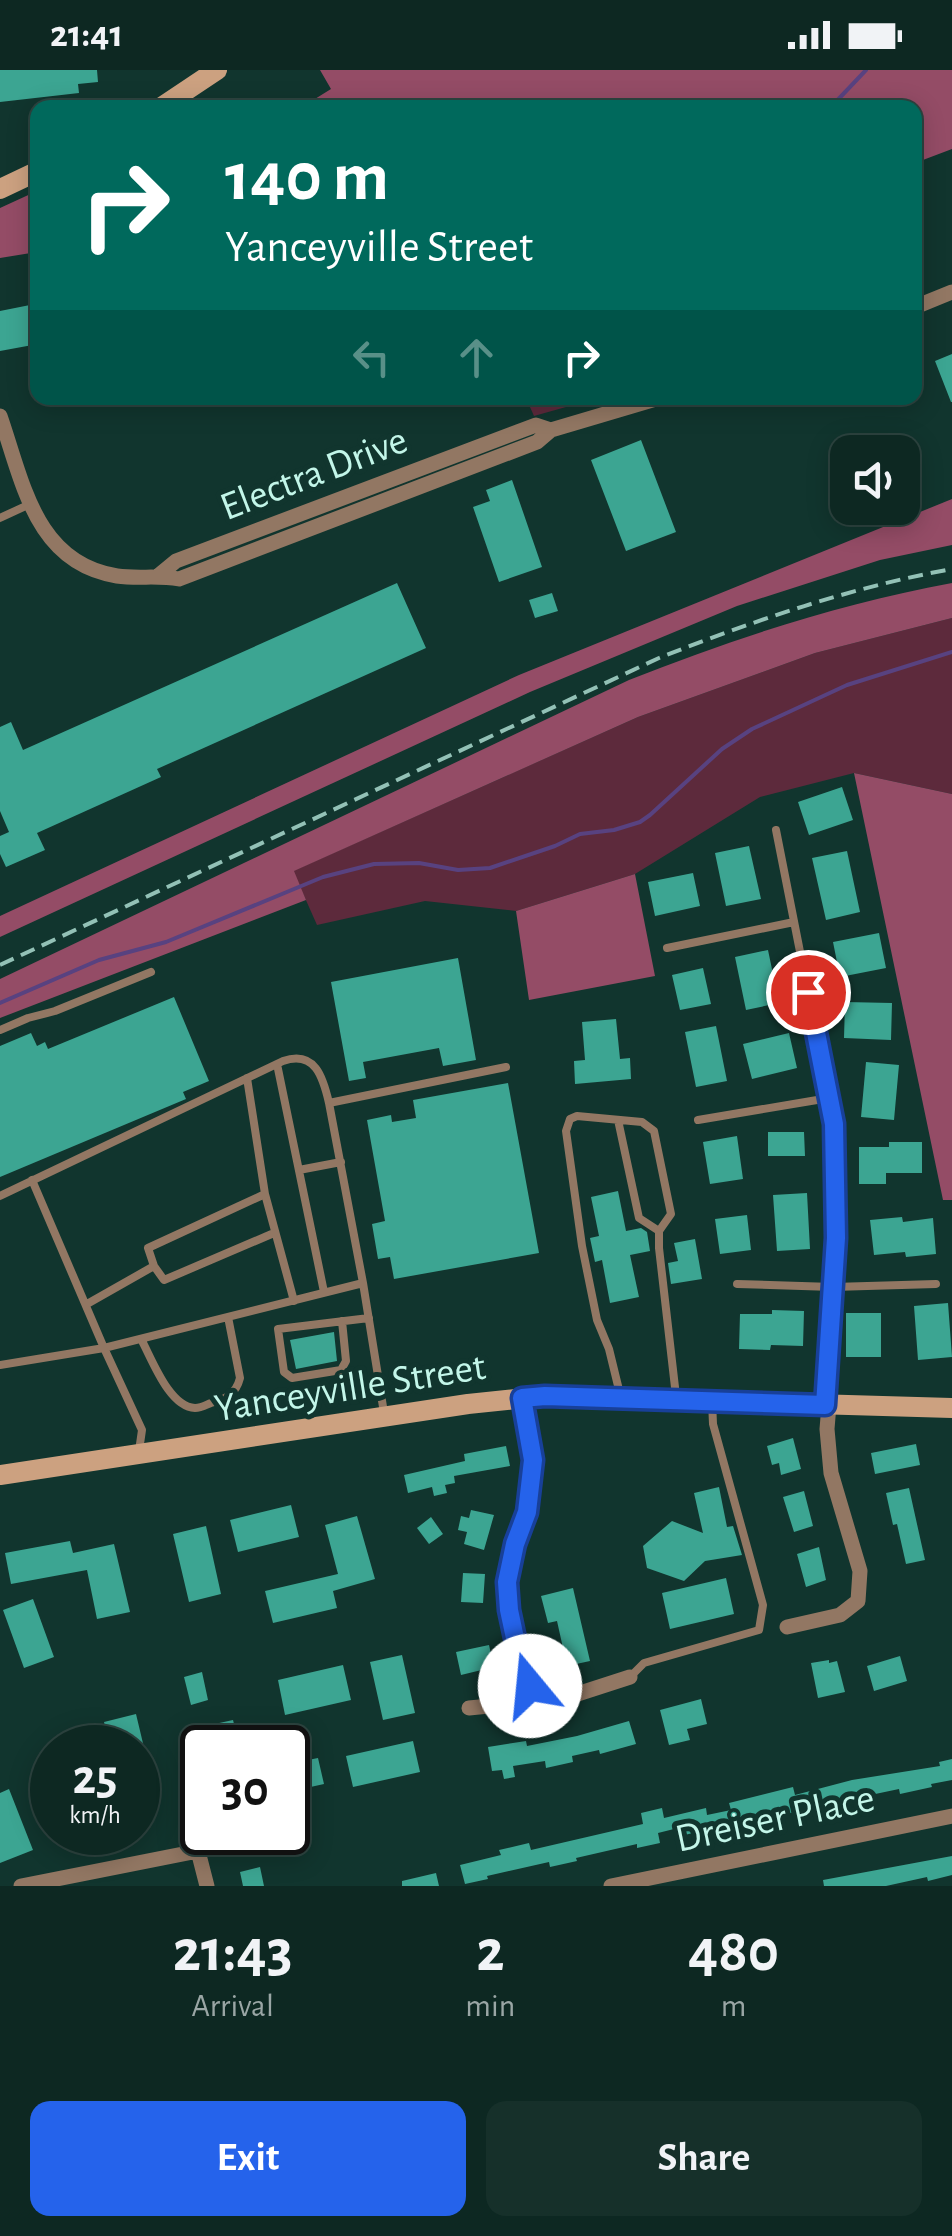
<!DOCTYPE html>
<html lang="en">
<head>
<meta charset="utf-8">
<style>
  :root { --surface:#0d2822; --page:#16302a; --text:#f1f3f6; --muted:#9aa6a5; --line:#2d4440; --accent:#2563eb }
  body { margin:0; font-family:"Alegreya Sans",sans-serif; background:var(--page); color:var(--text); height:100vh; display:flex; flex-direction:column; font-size:38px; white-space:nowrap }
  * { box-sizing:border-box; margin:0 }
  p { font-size:32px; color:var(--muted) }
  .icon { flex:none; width:55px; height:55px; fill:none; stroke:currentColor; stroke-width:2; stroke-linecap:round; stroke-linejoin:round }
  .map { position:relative; height:1816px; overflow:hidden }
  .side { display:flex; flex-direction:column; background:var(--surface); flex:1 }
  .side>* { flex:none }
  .guide { position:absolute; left:30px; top:30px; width:892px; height:305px; border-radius:20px; box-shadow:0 5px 25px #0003,0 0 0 2px var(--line); background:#00695c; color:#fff; overflow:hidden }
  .buttons { position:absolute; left:830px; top:365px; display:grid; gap:20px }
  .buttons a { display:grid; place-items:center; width:90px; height:90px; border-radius:20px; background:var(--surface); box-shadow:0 5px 25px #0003,0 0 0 2px var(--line); font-size:50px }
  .speed { position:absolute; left:30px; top:1655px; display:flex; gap:20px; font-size:50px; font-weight:700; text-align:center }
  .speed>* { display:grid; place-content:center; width:130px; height:130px; border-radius:50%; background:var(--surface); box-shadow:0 5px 25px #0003,0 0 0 2px var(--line); line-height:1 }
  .speed small { font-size:25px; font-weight:400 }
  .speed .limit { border:5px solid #111; border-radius:15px; background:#fff; color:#111 }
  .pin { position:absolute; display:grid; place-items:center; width:85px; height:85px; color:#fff; margin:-42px; border:5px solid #fff; border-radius:50%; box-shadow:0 2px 10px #0007 }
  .me { position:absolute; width:110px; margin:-55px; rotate:343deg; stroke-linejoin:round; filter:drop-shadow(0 0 8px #0008) }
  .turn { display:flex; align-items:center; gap:35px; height:210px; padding:0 30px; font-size:45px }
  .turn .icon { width:130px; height:130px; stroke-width:2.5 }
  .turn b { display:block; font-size:70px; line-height:85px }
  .lanes { display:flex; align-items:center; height:95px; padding:0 30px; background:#0003; justify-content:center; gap:50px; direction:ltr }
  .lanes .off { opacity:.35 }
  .eta { display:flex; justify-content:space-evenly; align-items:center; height:170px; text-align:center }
  .eta b { font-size:60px; font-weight:700; line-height:70px }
  .button { display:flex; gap:20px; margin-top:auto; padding:20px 30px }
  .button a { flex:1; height:115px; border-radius:20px; background:var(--accent); color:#fff; font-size:40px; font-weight:700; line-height:115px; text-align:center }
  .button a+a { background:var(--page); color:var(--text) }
  .status { display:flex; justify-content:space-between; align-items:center; height:70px; padding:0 50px; background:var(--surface); direction:ltr }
  .status svg { height:28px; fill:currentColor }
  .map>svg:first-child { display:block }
  .green { fill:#5d2a3c }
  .forest { fill:#944c66 }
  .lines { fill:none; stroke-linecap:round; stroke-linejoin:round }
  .stream { stroke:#584280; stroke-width:4 }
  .building { fill:#3ca592 }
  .service { stroke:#927763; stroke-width:8 }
  .minor { stroke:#927763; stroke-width:15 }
  .secondary { stroke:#cca180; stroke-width:20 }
  .rail { stroke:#93c1b6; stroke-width:4; stroke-dasharray:15 8; stroke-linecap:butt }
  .route-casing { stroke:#184099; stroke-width:25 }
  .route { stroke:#2563eb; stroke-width:18 }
  .labels { text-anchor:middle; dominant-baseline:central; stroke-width:10; stroke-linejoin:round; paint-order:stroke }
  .street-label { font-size:40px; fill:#c3f6e9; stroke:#11352e }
</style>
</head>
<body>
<div class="status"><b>21:41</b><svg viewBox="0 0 49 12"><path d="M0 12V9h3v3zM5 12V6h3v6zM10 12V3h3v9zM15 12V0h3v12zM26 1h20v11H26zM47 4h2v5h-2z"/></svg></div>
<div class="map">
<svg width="952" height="1816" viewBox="0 0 952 1816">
  <rect width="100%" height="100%" fill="#11352e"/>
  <path class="green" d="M526 328H598L534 346Z
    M952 548V724L854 703 760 727 635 804 516 841 425 831 317 855 293 801 638 647 815 583Z"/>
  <path class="forest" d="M320 0H952V79L915 93V38L302 37 331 19Z
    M37 121V182L0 188V138Z
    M952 429V475L880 490 737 536 530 622 0 867V846L519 605Z
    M952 513V548L815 583 638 647 294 801 306 830 0 948V909L629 610C735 568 839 534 952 513Z
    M854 703 952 724V1130H943Z
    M635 804 655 906 529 930 516 841Z"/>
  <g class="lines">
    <path class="stream" d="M830 38 866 0
      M0 933 99 890 166 872 323 807 374 794 419 793 458 800 490 798 555 776 580 764 614 760 640 752 650 745 722 679 752 659 847 615 952 582"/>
  </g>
  <path class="building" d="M0 0H97L98 12 78 14 79 23 0 32Z
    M30 235 32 242 38 241V274L0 281V241Z
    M952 284V332H951L935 291Z
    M641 370 676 462 626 481 591 390Z
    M512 410 542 497 499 512 473 437 490 431 486 420Z
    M397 513 426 578 157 699 161 707 37 763 45 780 6 797 0 784V766L9 762 0 741V657L11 652 23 680Z
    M552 523 558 541 535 548 529 530Z
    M842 717 853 750 809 765 798 732Z
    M749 776 761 829 726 836 715 783Z
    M847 781 860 842 826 850 812 788Z
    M693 803 700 836 655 846 648 812Z
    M879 863 886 898 840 907 833 872Z
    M768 880 779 933 746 940 735 887Z
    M458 888 476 990 443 996 439 978 363 992 366 1008 349 1011 331 912Z
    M703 898 711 934 680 940 672 905Z
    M174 927 209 1011 183 1022 186 1029 0 1107V976L31 963 37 976 45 972 48 979Z
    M845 932 892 933 891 970 844 968Z
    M616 949 620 989 630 988 631 1009 575 1014 574 991 585 990 582 952Z
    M716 956 727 1011 696 1017 685 962Z
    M789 963 797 998 752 1009 743 974Z
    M866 992 899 995 894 1050 861 1047Z
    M508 1013 539 1183 394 1209 390 1187 378 1189 372 1154 385 1151 367 1050 391 1045 392 1052 416 1048 413 1030Z
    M768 1062H804L805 1086H768Z
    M737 1066 743 1109 710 1114 703 1072Z
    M889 1072H922V1103H886V1114H859V1077H889Z
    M618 1121 626 1161 641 1158 647 1162 650 1181 630 1185 639 1227 610 1233 602 1190 595 1192 590 1168 599 1166 591 1127Z
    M807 1123 810 1179 777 1181 773 1125Z
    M747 1145 751 1180 720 1184 715 1149Z
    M902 1147 903 1152 933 1148 936 1184 906 1187 905 1182 874 1185 870 1150Z
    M695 1169 702 1209 671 1214 668 1193 678 1191 674 1173Z
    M948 1233 952 1287 918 1290 914 1236Z
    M772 1240 804 1241 803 1276 771 1275 770 1280 739 1279 740 1244H772Z
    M846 1243H881V1287H846Z
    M334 1262 337 1291 296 1299 290 1270Z
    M793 1368 801 1399 781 1405 779 1393 772 1395 767 1376Z
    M916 1374 920 1395 875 1404 871 1383Z
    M506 1376 510 1396 454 1406 455 1413 445 1415 447 1423 434 1426 432 1417 408 1423 404 1405 465 1391 464 1384Z
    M719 1417 727 1457 733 1456 742 1485 705 1491 684 1511 647 1498 643 1476 672 1451 703 1463 694 1423Z
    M909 1418 925 1490 906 1494 897 1454 893 1455 886 1423Z
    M804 1421 813 1456 794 1462 783 1427Z
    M291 1435 299 1467 238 1482 230 1450Z
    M471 1440 494 1445 484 1480 464 1474 467 1462 458 1460 461 1446 469 1448Z
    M357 1446 375 1509 333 1521 337 1538 273 1553 265 1521 338 1504 325 1455Z
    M431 1447 443 1464 429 1474 417 1458Z
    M206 1456 221 1524 189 1532 173 1464Z
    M70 1471 73 1483 114 1474 130 1542 97 1549 87 1500 11 1514 5 1483Z
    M819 1477 826 1510 806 1517 797 1484Z
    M463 1503 485 1504 483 1533 461 1532Z
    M726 1508 734 1544 670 1559 662 1523Z
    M573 1518 590 1591 567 1596 557 1551 548 1553 541 1526Z
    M33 1529 54 1587 24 1598 3 1540Z
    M489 1575 494 1597 461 1605 456 1582Z
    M402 1585 415 1643 383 1650 370 1592Z
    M900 1586 907 1611 874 1621 867 1596Z
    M829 1590V1593L837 1591 845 1622 818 1628 811 1593Z
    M343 1595 351 1630 285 1645 278 1610Z
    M202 1602 208 1630 191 1635 184 1607Z
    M701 1629 707 1654 687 1659 690 1670 669 1675 660 1640Z
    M136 1644 152 1711 138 1715V1678H110L104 1652Z
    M233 1650 240 1678H206L201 1657Z
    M629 1651 636 1674 600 1684 599 1680 572 1686 573 1692 546 1698 545 1691 513 1696 515 1707 504 1709 502 1700 492 1701 488 1677 526 1671 527 1676 577 1666Z
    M413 1671 420 1702 353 1717 346 1686Z
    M318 1688 324 1714 288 1722V1694Z
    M952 1689V1710L931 1714 932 1717 900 1724 899 1719 842 1731 843 1736 812 1743 811 1738 725 1759 724 1756 680 1766 678 1758 658 1763 660 1773 637 1778V1774L576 1788 577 1791 550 1797 549 1792 487 1806 488 1809 465 1814 460 1795 501 1785 499 1780 529 1773 531 1780 643 1754 641 1743 662 1738 664 1748 706 1738 707 1745 731 1740 729 1733 793 1717 795 1725 852 1710 940 1696 939 1692Z
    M9 1719 33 1780 0 1793V1723Z
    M952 1786V1805L928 1811 927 1807 886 1816H824L823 1810Z
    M260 1797 264 1816H243L240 1802Z
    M436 1803 439 1816H402V1811Z"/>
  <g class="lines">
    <path class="service" d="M0 448 30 434
      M776 760 834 1054 836 1168 826 1331
      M667 878 794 852
      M0 960 28 948 55 941 151 902
      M277 994 324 1222
      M329 1033 506 997
      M618 1050 639 1148 659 1161
      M698 1050 829 1028
      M299 1100 341 1092
      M265 1124 294 1231
      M0 1126 283 991C315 980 323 1007 329 1033L363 1213 384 1343
      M154 1196 164 1210 274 1163
      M737 1214 833 1217 936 1214
      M87 1234 154 1196 148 1178 265 1124 247 1008
      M342 1251 346 1291 341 1300 292 1308 284 1302 278 1259 369 1248
      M141 1269C152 1289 169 1337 195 1338 201 1338 206 1335 211 1333 226 1329 236 1324 240 1308L228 1247
      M0 1295 104 1278 32 1110
      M620 1324 609 1279 597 1250 582 1176 566 1061 570 1049 577 1046 642 1052 654 1061 671 1144 659 1161V1178L676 1326
      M139 1381 142 1360 104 1278 363 1213
      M630 1607 644 1593 759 1560 763 1535 713 1354 712 1331"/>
    <path class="minor" d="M915 237 952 222
      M0 346C23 412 35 493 117 506 138 509 158 505 179 509L537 372 551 360 659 328
      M159 505 176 491 536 355 551 360
      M522 1328 533 1390 527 1442 515 1474 507 1512 509 1540 516 1573 533 1631
      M787 1557 840 1545 858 1531 860 1501 831 1403 827 1359 829 1335
      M469 1638 562 1629 630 1607
      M21 1816 198 1781 207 1816
      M611 1816 952 1746"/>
    <path class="secondary" d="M160 38 217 0
      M0 119 38 101
      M0 1405 468 1334 545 1326 952 1338"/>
    <path class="rail" d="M0 895 659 588C753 551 852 517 952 499"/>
  </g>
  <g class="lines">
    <defs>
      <path id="route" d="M530 1616 516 1573 509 1540 507 1512 515 1474 527 1442 533 1390 522 1328 545 1326 825 1335 836 1168 834 1054 808 922"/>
    </defs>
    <use href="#route" class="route-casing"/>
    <use href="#route" class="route"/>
  </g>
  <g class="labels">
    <g class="street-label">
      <text transform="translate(314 404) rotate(-21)">Electra Drive</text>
      <text transform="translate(350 1318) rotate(-9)">Yanceyville Street</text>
      <text transform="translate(775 1749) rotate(-12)">Dreiser Place</text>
    </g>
  </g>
</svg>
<div class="buttons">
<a><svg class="icon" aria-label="sound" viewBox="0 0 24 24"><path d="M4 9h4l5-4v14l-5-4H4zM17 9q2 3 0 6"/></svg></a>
</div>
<div class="speed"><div>25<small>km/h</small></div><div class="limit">30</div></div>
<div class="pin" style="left:808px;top:922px;background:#d93025"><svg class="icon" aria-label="arrive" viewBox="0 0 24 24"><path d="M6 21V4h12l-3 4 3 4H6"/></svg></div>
<svg class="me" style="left:530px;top:1616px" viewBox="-20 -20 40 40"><circle r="19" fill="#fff"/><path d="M0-13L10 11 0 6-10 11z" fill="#2563eb"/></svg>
<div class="guide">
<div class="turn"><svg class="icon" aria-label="right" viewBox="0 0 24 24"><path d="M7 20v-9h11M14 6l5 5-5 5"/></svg><div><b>140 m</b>Yanceyville Street</div></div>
<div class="lanes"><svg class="icon off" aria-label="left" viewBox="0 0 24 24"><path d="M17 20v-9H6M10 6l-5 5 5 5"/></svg><svg class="icon off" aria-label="ahead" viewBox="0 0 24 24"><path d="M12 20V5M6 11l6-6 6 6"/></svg><svg class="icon" aria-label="right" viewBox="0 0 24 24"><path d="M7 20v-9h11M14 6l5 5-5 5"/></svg></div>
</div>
</div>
<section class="side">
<div class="eta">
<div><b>21:43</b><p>Arrival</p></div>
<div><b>2</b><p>min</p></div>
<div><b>480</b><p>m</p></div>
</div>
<div class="button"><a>Exit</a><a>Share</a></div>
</section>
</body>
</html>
